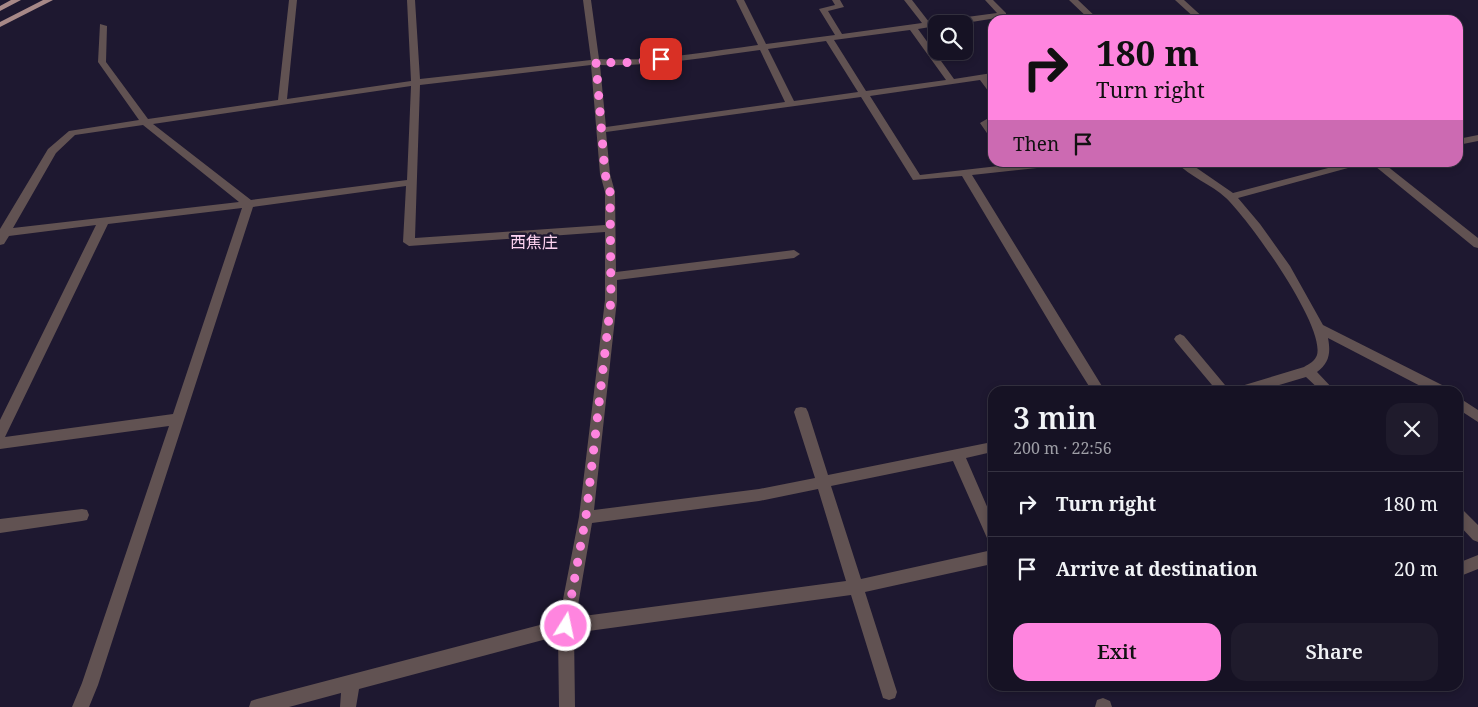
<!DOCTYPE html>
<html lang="en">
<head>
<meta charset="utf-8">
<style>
  :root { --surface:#161224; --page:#1f1b2c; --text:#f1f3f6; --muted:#9e9ea6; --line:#353241; --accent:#ff85df }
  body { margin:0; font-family:"Noto Serif","Noto Sans SC",serif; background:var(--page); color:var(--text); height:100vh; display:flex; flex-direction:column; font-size:19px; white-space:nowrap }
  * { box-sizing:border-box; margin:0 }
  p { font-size:16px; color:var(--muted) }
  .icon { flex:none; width:28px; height:28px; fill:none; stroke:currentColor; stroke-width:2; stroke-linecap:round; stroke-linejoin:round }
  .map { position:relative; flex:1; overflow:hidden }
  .details { position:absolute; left:988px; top:386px; width:475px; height:305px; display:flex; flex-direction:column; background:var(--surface); border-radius:15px; box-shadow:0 2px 8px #0003,0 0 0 1px var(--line) }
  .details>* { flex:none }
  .top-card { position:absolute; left:988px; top:15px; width:475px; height:152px; border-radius:15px; box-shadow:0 2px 8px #0003,0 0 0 1px var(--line); background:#ff85df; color:#111; overflow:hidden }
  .buttons { position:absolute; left:928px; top:15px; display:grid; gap:10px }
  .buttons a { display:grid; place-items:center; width:45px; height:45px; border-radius:10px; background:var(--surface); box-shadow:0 2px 8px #0003,0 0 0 1px var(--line); font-size:25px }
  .pin { position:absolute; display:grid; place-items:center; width:42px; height:42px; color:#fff; margin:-21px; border-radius:10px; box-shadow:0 2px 8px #0006 }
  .me { position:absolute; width:55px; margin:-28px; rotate:10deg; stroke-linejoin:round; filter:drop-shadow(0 0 4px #0008) }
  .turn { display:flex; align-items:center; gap:18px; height:105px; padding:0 25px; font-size:22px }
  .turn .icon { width:65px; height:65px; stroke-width:2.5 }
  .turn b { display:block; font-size:35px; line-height:42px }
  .then { display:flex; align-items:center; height:48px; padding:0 25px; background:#0003; gap:10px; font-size:19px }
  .round { display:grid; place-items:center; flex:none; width:52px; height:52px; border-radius:15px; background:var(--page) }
  .summary { display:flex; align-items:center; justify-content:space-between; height:85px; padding:0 25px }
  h1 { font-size:30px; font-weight:600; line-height:38px }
  .action { display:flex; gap:10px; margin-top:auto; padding:10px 25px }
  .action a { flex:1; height:58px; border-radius:15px; background:var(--accent); color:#111; font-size:20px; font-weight:600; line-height:58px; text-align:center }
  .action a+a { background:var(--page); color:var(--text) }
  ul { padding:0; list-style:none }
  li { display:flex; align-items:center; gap:15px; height:65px; padding:0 25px; border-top:1px solid var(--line) }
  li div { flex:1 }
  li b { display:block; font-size:19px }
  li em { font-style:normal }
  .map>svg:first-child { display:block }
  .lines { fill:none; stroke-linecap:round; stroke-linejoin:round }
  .minor { fill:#615252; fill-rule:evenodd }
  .major { fill:#a78887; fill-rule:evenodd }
  .route { stroke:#ff85df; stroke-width:9; stroke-dasharray:0 16.2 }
  .labels { text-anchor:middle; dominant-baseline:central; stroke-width:5; stroke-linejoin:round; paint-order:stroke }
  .quarter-label { font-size:16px; fill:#fdd3f0; stroke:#1e1830 }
</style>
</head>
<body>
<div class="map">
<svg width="1478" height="707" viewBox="0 0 1478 707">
  <rect width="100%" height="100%" fill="#1e1830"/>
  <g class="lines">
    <path class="minor" d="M289 0H297L287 99 411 81 407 0H415L420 79 591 60 583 0H591L599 59C652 62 705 52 758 45L736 0H744L766 44 835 35 819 9 835 5 832 0H840L844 7 828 11 842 34 922 23 904 0H912L929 22 997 13 985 0H993L1006 13V17H1003L959 24H936V26L918 29 954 79 992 73V79H988L992 85V93L989 92 980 80 870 96 920 175 1032 162H1070L1065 165 972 175 1105 391H1092L1060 340 962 176 913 180 861 97 606 132 610 174 615 192 616 272 794 250 800 254 794 258 617 280V300L594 510 759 489 815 478 794 412 796 408 801 407 806 408 808 412 828 475 992 442V452L966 458 992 518V540L987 538 953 461 831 486 861 579 992 550V564L865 592 897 692 895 698 889 700 883 698 851 595 574 633 575 707H559L558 636 359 689 356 707H340L341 693 289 707H249L251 701 257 699 559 620 579 517 605 300V232L409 246 403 242 406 186 253 207 98 685 89 707H72L82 683 169 426 0 449V420L96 225 9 236 4 244 0 245V229L48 149 69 131 139 120 98 62 100 24 107 26 106 62 148 119 278 100ZM910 30 946 80 866 91 834 40ZM826 41 858 92 794 101 768 49ZM760 50 785 102 606 127 600 65C653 67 707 57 760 50ZM591 65 600 174 605 192V225L415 238 420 85ZM411 86 407 180 251 200 153 124ZM143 125 239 202 13 228 56 153 75 135ZM242 208 173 414 5 437 108 224ZM818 489 846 581 576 617 592 523 759 501Z
      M1069 0H1078L1099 20H1090Z
      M1175 0H1184L1206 20H1197Z
      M992 116V123L990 124 992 127V137L989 136 980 123Z
      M1478 135V141L1458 145V139Z
      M1176 162H1188L1233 193 1351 162H1370L1238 198 1260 224 1290 266 1323 325 1446 387 1447 391H1430L1328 338C1331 353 1329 363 1317 372L1335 391H1321L1306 377 1259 391H1237L1238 387 1304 367C1309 364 1315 361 1317 355 1325 325 1249 220 1226 198 1211 184 1190 177 1176 162Z
      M1370 162H1382L1478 238V248L1474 247Z
      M1180 334 1184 336 1230 391H1217L1176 342 1174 339 1176 336Z
      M1458 397 1478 410V422L1458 409Z
      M82 509 87 510 89 515 87 520 82 521 0 533V519Z
      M1458 509 1463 510 1478 525V542L1473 540 1458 524Z
      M1478 555V569L1458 577V563Z
      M1103 698 1110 701 1112 707H1095L1097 700Z"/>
    <path class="major" d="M11 0H21L0 11V6Z
      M43 0H53L0 27V22Z"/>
  </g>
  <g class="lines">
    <path class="route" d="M566 626 586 516 611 300 610 192 605 174 596 62 622 63 661 59"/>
  </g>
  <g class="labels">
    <g class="quarter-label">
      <text x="534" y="242">西焦庄</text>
    </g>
  </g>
</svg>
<div class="buttons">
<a><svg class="icon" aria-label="search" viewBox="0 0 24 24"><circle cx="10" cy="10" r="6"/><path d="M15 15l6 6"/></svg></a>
</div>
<div class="pin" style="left:661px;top:59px;background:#d93025"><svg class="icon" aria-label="arrive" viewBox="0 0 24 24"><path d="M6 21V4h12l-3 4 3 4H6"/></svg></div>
<svg class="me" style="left:566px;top:626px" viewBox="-20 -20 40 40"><circle r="17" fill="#ff85df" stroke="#fff" stroke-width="3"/><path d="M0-11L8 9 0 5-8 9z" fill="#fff"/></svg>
<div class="top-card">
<div class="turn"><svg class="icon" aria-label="right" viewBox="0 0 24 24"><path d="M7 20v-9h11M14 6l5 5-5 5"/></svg><div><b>180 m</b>Turn right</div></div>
<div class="then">Then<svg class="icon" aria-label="arrive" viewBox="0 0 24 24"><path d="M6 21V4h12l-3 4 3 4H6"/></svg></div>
</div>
<section class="details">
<div class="summary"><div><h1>3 min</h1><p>200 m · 22:56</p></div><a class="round"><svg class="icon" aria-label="close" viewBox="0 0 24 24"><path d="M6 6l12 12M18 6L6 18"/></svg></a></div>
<ul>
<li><svg class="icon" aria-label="right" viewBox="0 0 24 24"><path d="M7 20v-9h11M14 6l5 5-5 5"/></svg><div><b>Turn right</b></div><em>180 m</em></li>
<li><svg class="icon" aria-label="arrive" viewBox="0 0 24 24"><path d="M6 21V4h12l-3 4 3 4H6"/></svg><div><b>Arrive at destination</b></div><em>20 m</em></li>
</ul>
<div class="action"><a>Exit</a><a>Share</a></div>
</section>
</div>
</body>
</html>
